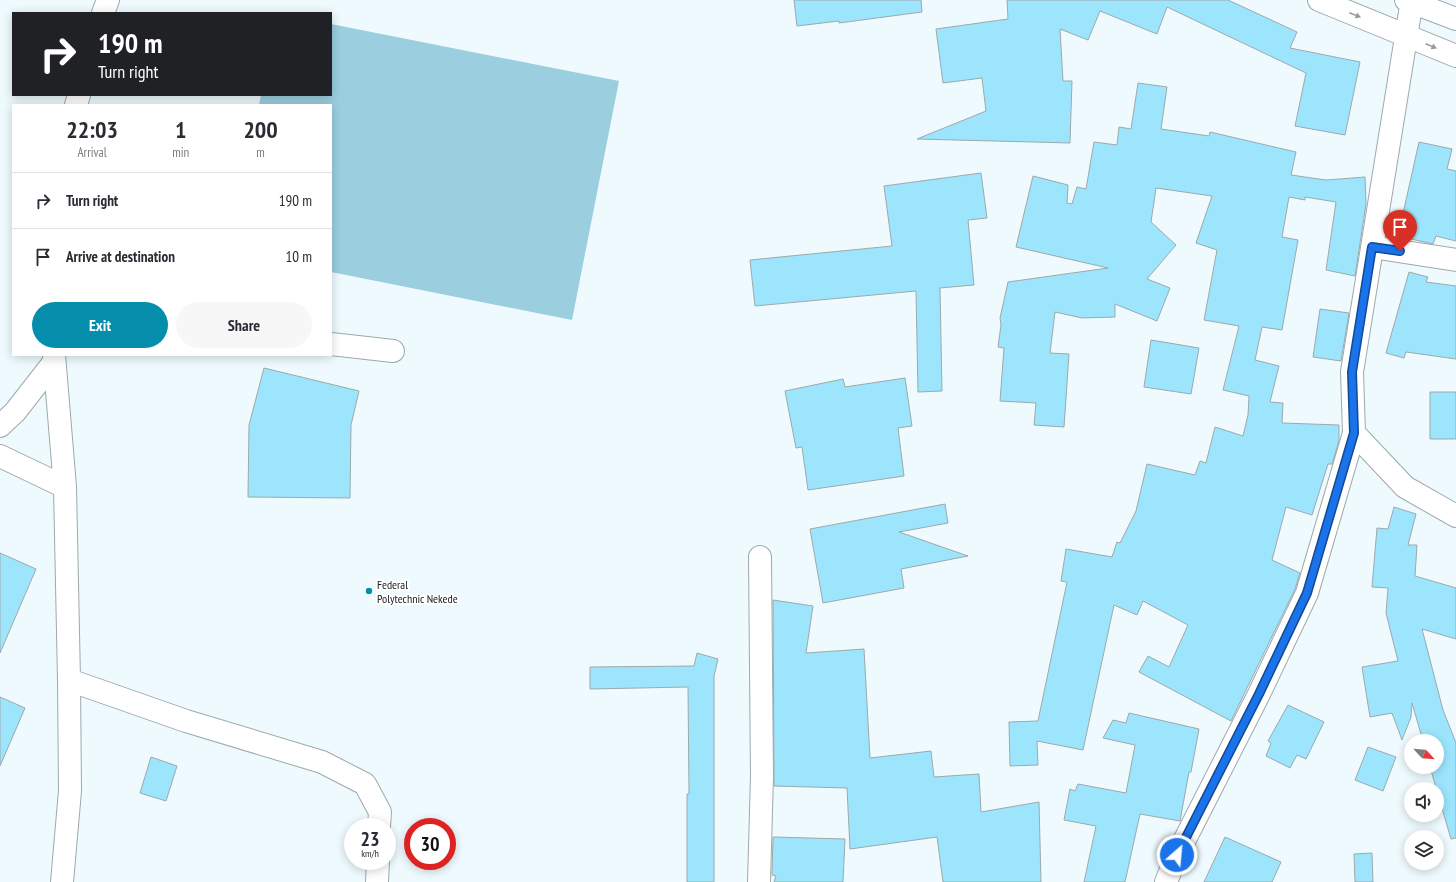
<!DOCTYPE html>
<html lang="en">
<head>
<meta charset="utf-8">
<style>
  :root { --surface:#fff; --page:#f7f7f7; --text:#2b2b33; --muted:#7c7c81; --line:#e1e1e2; --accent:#048eac }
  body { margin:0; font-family:"PT Sans Narrow",sans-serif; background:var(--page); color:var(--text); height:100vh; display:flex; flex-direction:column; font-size:15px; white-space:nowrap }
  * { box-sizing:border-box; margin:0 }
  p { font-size:13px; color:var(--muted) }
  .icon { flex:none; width:22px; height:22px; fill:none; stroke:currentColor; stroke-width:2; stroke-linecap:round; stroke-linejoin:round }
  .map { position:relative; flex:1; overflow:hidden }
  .panel { position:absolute; left:12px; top:104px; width:320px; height:252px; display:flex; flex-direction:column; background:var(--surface); border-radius:0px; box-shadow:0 2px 10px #0003 }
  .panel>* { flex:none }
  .banner { position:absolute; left:12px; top:12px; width:320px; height:84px; border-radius:0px; box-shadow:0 2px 10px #0003; background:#202124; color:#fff; overflow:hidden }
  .needle { width:26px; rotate:116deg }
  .fabs { position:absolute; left:1404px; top:734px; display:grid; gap:8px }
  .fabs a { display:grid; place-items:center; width:40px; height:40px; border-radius:50%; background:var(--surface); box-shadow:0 2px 10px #0003; font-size:20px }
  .speed { position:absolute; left:344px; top:818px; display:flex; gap:8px; font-size:20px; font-weight:700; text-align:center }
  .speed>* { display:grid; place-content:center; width:52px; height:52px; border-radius:50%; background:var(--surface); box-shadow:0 2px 10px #0003; line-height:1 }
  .speed small { font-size:10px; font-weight:400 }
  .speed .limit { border:6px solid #d22; background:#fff; color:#111 }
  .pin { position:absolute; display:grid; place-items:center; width:34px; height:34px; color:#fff; margin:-41px -17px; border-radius:50% 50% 50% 0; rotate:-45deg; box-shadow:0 0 4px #0007 }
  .pin .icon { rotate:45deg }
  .me { position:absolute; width:44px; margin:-22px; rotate:27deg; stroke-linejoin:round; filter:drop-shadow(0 0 3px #0008) }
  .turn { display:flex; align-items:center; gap:14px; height:84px; padding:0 20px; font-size:18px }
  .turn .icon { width:52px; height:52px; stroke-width:2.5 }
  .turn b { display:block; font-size:28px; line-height:34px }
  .eta { display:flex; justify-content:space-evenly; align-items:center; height:68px; text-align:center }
  .eta b { font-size:24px; font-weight:700; line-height:28px }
  .action { display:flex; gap:8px; margin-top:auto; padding:8px 20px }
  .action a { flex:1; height:46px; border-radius:24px; background:var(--accent); color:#fff; font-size:16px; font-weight:700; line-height:46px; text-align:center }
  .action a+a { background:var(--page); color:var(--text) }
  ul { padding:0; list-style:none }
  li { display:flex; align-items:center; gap:12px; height:56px; padding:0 20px; border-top:1px solid var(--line) }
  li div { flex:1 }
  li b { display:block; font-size:15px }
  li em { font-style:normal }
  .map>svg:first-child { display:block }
  .green { fill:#9bcedf }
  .building { fill:#9ce5fd; stroke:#9da9ac }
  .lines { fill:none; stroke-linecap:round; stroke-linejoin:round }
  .minor-casing { stroke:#9ea9ad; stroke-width:24 }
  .minor { stroke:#fff; stroke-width:22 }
  .oneway { fill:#97999a }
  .route-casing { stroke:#114b97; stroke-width:10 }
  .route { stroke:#1a73e8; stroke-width:7 }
  .poi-dot { fill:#048eac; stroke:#fff; stroke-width:1.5 }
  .labels { text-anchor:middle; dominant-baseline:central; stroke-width:4; stroke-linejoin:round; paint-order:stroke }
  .poi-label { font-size:12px; fill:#181c1e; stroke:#fff; text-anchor:start }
</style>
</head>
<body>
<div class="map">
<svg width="1456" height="882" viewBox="0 0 1456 882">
  <rect width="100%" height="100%" fill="#eefafe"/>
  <path class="green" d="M331 24 619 81 572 320 331 272V105H259L261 95H331Z"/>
  <path class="building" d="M794 0H921L922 12 839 23V21L797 26Z
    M1007 0H1228L1297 32 1290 48 1360 62 1345 135 1295 126 1306 73 1167 7 1157 34 1100 11 1088 40 1060 29 1063 81H1072L1070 143 917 139 986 111 982 78 943 83 936 29 1008 19Z
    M1138 83 1167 87 1161 129 1209 136 1210 132 1296 152 1291 175 1326 180 1365 177 1366 204 1355 276 1326 270 1336 202 1305 197V200L1289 197 1282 237 1298 240 1282 330 1262 327 1255 360 1279 366 1270 402 1283 403 1282 423 1339 425V441L1332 464H1328L1312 515 1286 507 1272 560 1300 573 1295 589 1231 721 1139 672 1148 656 1169 667 1188 625 1143 601 1137 615 1114 605 1083 750 1037 741 1038 765 1010 766 1009 722 1038 721 1067 582 1061 581 1066 549 1112 557 1117 542 1120 543 1136 511 1147 464 1195 475 1200 461 1206 463 1215 427 1243 436 1248 415 1249 396 1223 390 1239 326 1204 320 1217 250 1196 243 1212 196 1156 188 1151 222 1176 245 1147 279 1170 288 1157 321 1115 304V317L1082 318 1055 312 1050 353 1069 354 1064 427 1034 425 1036 403 1000 401 1004 348 998 347 1001 325 1000 318 1008 282 1108 268 1016 247 1033 176 1068 185 1067 203 1072 204 1077 187 1086 189 1094 142 1117 145 1119 127 1131 129Z
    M1419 142 1452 149 1447 169 1456 171V241L1436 236 1433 244 1398 236Z
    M981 173 987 218 968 220 974 285 940 288 942 391 918 392 916 291 755 306 750 260 892 246 884 186Z
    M1409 272 1428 277 1426 282 1456 286V359L1406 352 1404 358 1386 353Z
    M1320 309 1349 313 1341 361 1313 357Z
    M1151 340 1199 348 1191 394 1144 387Z
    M264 368 359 391 351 425 350 498 248 497 249 425Z
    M905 378 912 426 898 428 904 476 808 490 802 447 796 448 785 391 843 379 845 387Z
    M1430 392H1456V439H1430Z
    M945 504 948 523 899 532 968 556 901 569 904 588 823 603 810 529Z
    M1394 507 1416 514 1408 545H1417L1415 576 1456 588V639L1422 629 1443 710 1456 743V838L1451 839 1430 767H1437V741H1423L1412 703 1411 717 1402 740 1392 713 1370 717 1362 667 1398 661 1386 613 1388 588 1372 587 1377 528 1388 529Z
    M0 553 36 569 0 653Z
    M773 600 813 606 806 653 864 649 870 758 931 751 934 777 979 774 981 812 1039 802 1041 882H943L937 837 850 849 847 788 774 786Z
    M697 653 718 659 714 676V882H687V794H689L688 687 590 689V667L694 666Z
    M0 697 25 708 0 766Z
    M1288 705 1324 722 1306 759 1297 755 1290 768 1266 756 1271 743 1268 741Z
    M1129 713 1199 729 1191 772H1189L1180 821 1140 814 1125 882H1084L1096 826 1064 820 1070 789 1075 791 1078 784 1126 793 1135 745 1103 738 1113 720 1126 723Z
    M1368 747 1396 757 1383 791 1355 780Z
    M151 757 177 766 166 801 140 793Z
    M773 837 845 839 843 882H774L776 876 772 875Z
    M1225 837 1281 862 1272 882H1204Z
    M1372 853 1373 882H1355L1354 854Z"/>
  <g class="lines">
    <defs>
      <path id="minor" d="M1319 0 1456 56
        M1406 0 1456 19
        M1412 0 1352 372 1354 433 1405 487 1456 516
        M103 13 108 0
        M76 105 79 95
        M1372 247 1456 260
        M331 344 393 351
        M54 355 65 487 69 680 70 791 62 882
        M0 426 15 412 54 362
        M0 456 65 487
        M69 680 186 721 322 762 365 784 380 812 379 827
        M377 882 378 861
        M759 882 762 776 760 557
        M1166 882 1177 855 1259 694 1307 593 1354 433"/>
    </defs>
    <use href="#minor" class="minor-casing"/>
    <use href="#minor" class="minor"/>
  </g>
  <defs><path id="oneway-solid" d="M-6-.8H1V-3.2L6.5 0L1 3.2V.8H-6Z"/></defs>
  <g class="oneway">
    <use href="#oneway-solid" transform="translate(1355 15) rotate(22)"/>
    <use href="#oneway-solid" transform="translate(1431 46) rotate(22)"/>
  </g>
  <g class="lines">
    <defs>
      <path id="route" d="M1177 855 1259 694 1307 593 1354 433 1352 372 1372 247 1400 251"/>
    </defs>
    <use href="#route" class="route-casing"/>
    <use href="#route" class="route"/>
  </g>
  <circle class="poi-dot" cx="369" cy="591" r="4"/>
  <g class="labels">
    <g class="poi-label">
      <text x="377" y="584">Federal<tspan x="377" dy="14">Polytechnic Nekede</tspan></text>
    </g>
  </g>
</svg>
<div class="fabs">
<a><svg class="needle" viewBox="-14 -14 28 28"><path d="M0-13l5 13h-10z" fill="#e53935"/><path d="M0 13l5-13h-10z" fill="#7c7c81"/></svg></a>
<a><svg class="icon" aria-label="sound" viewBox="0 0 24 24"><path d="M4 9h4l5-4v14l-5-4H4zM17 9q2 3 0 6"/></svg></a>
<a><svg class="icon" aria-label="layers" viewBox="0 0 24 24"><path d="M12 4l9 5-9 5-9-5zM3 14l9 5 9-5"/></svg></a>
</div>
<div class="speed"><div>23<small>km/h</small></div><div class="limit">30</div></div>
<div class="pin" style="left:1400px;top:251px;background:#d93025"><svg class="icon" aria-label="arrive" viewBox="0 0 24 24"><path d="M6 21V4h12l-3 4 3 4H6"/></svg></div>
<svg class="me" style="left:1177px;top:855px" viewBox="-20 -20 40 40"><circle r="17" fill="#1a73e8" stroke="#fff" stroke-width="3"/><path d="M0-11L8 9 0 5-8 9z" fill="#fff"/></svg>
<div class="banner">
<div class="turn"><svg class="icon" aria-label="right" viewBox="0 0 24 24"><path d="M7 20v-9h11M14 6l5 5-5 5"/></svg><div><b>190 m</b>Turn right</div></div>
</div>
<section class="panel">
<div class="eta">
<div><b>22:03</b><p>Arrival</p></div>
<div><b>1</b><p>min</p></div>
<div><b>200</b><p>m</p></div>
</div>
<ul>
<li><svg class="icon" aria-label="right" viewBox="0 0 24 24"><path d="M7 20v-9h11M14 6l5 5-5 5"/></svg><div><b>Turn right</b></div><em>190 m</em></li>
<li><svg class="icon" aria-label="arrive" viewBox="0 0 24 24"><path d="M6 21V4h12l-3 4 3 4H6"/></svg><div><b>Arrive at destination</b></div><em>10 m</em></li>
</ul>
<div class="action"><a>Exit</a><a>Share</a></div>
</section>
</div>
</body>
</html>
